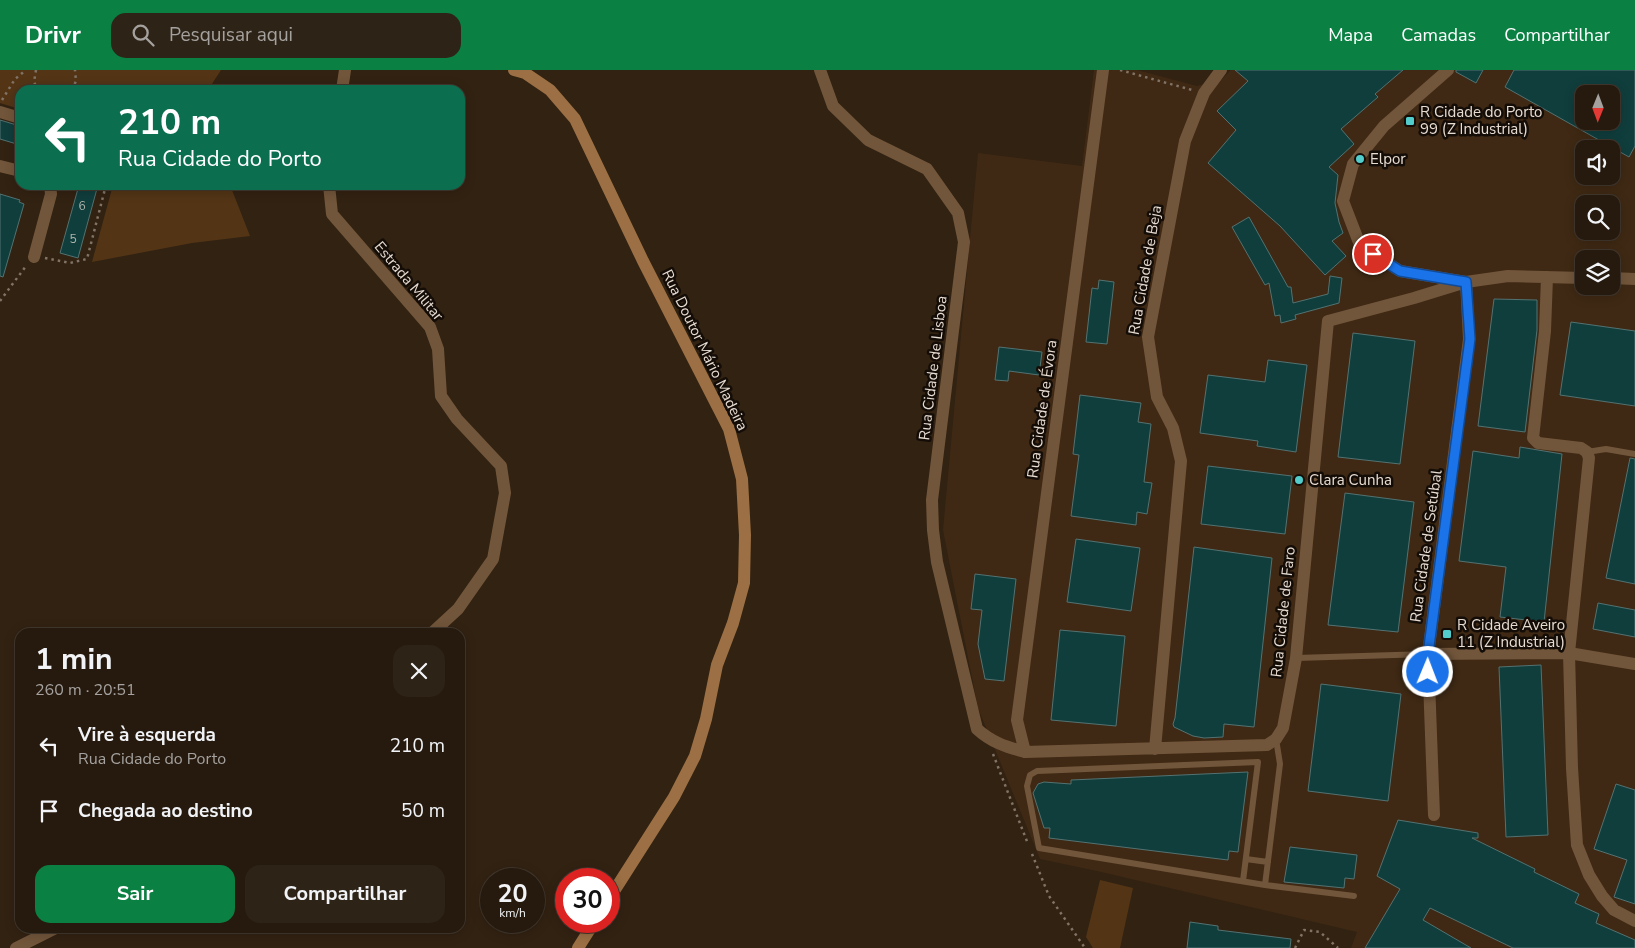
<!DOCTYPE html>
<html lang="pt">
<head>
<meta charset="utf-8">
<style>
  :root { --surface:#261a0e; --page:#2e2317; --text:#f1f3f6; --muted:#a4a19e; --line:#42382e; --accent:#0b8043 }
  body { margin:0; font-family:"Nunito Sans",sans-serif; background:var(--page); color:var(--text); height:100vh; display:flex; flex-direction:column; font-size:19px; white-space:nowrap }
  * { box-sizing:border-box; margin:0 }
  p { font-size:16px; color:var(--muted) }
  .icon { flex:none; width:28px; height:28px; fill:none; stroke:currentColor; stroke-width:2; stroke-linecap:round; stroke-linejoin:round }
  .map { position:relative; flex:1; overflow:hidden }
  .panel { position:absolute; left:15px; top:558px; width:450px; height:305px; display:flex; flex-direction:column; background:var(--surface); border-radius:15px; box-shadow:0 2px 12px #0003,0 0 0 1px var(--line) }
  .panel>* { flex:none }
  .top-card { position:absolute; left:15px; top:15px; width:450px; height:105px; border-radius:15px; box-shadow:0 2px 12px #0003,0 0 0 1px var(--line); background:#0b6e4f; color:#fff; overflow:hidden }
  .needle { width:32px; rotate:181deg }
  .controls { position:absolute; left:1575px; top:15px; display:grid; gap:10px }
  .controls a { display:grid; place-items:center; width:45px; height:45px; border-radius:10px; background:var(--surface); box-shadow:0 2px 12px #0003,0 0 0 1px var(--line); font-size:25px }
  .speed { position:absolute; left:480px; top:798px; display:flex; gap:10px; font-size:25px; font-weight:700; text-align:center }
  .speed>* { display:grid; place-content:center; width:65px; height:65px; border-radius:50%; background:var(--surface); box-shadow:0 2px 12px #0003,0 0 0 1px var(--line); line-height:1 }
  .speed small { font-size:12px; font-weight:400 }
  .speed .limit { border:8px solid #d22; background:#fff; color:#111 }
  .pin { position:absolute; display:grid; place-items:center; width:42px; height:42px; color:#fff; margin:-21px; border:2px solid #fff; border-radius:50%; box-shadow:0 1px 5px #0007 }
  .me { position:absolute; width:55px; margin:-28px; rotate:1deg; stroke-linejoin:round; filter:drop-shadow(0 0 4px #0008) }
  .turn { display:flex; align-items:center; gap:18px; height:105px; padding:0 20px; font-size:22px }
  .turn .icon { width:65px; height:65px; stroke-width:2.5 }
  .turn b { display:block; font-size:35px; line-height:42px }
  .round { display:grid; place-items:center; flex:none; width:52px; height:52px; border-radius:15px; background:var(--page) }
  .summary { display:flex; align-items:center; justify-content:space-between; height:85px; padding:0 20px }
  h1 { font-size:30px; font-weight:700; line-height:38px }
  .action { display:flex; gap:10px; margin-top:auto; padding:10px 20px }
  .action a { flex:1; height:58px; border-radius:15px; background:var(--accent); color:#fff; font-size:20px; font-weight:700; line-height:58px; text-align:center }
  .action a+a { background:var(--page); color:var(--text) }
  ul { padding:0; list-style:none }
  li { display:flex; align-items:center; gap:15px; height:65px; padding:0 20px }
  li div { flex:1 }
  li b { display:block; font-size:19px }
  li em { font-style:normal }
  header { display:flex; align-items:center; gap:30px; box-sizing:border-box; height:70px; padding:0 25px; background:var(--accent); color:#fff }
  header strong { font-size:24px }
  nav { display:flex; gap:28px; margin-inline-start:auto; font-size:18px }
  .search { width:350px; height:45px; background:var(--page); display:flex; align-items:center; gap:12px; box-sizing:border-box; padding:0 18px; border-radius:15px; color:var(--muted); font-size:19px }
  .map>svg:first-child { display:block }
  .built { fill:#3f2914; fill-rule:evenodd }
  .green { fill:#533516 }
  .building { fill:#103e3d; stroke:#537271; fill-rule:evenodd }
  .lines { fill:none; stroke-linecap:round; stroke-linejoin:round }
  .path { stroke:#817366; stroke-width:2.5; stroke-dasharray:2.5 4; stroke-linecap:butt }
  .service { stroke:#72563b; stroke-width:6 }
  .minor { stroke:#72563b; stroke-width:12 }
  .secondary { stroke:#9c7044; stroke-width:12 }
  .route-casing { stroke:#114b97; stroke-width:12 }
  .route { stroke:#1a73e8; stroke-width:9 }
  .poi-dot { fill:#53cdcb; stroke:#140d07; stroke-width:2 }
  .labels { text-anchor:middle; dominant-baseline:central; stroke-width:5; stroke-linejoin:round; paint-order:stroke }
  .number-label { font-size:12px; fill:#b1b4ad }
  .poi-label { font-size:15px; fill:#e7dcd2; stroke:#140d07; text-anchor:start }
  .street-label { font-size:15px; fill:#e7dcd2; stroke:#140d07 }
</style>
</head>
<body>
<header>
<strong>Drivr</strong>
<div class="search"><svg class="icon" aria-label="search" viewBox="0 0 24 24"><circle cx="10" cy="10" r="6"/><path d="M15 15l6 6"/></svg>Pesquisar aqui</div>
<nav><a>Mapa</a><a>Camadas</a><a>Compartilhar</a></nav>
</header>
<div class="map">
<svg width="1635" height="878" viewBox="0 0 1635 878">
  <rect width="100%" height="100%" fill="#322212"/>
  <path class="built" d="M1094 0H1137L1197 16 1222 9 1231 0H1635V878H1351L1357 862 1097 801 1040 789 978 638 943 460 978 83 1082 96ZM1584 24H1611V51H1584ZM1584 79H1611V106H1584ZM1584 134H1611V161H1584ZM1584 189H1611V216H1584Z"/>
  <path class="green" d="M0 0H221L208 20H20V29H18L16 38 0 33Z
    M113 115H230L250 166 192 173 92 192Z
    M1100 810 1133 818 1120 878H1093L1086 867Z"/>
  <path class="building" d="M1235 0H1403L1375 24 1378 27 1341 59 1354 74 1329 97 1338 105 1335 133 1339 152 1343 163 1332 171 1346 186 1325 205 1280 156 1208 93 1236 60 1217 41 1248 11Z
    M1456 0H1483L1476 13 1456 2Z
    M1514 0H1635V76L1629 87 1505 17ZM1584 24H1611V51H1584Z
    M0 50 20 56V75L0 69Z
    M79 115H98L78 188 60 183Z
    M0 124 20 130 19 132 24 134 3 207 0 206Z
    M1249 147 1288 217H1291L1293 233 1328 224 1330 206 1342 208 1339 233 1295 245 1296 249 1281 253 1280 245 1275 246 1269 213 1265 215 1232 157Z
    M1099 210 1114 212 1107 274 1086 272 1092 218 1098 219Z
    M1494 229 1537 230V260L1525 362 1478 356Z
    M1571 252 1635 261V336L1560 325Z
    M1353 263 1415 271 1400 394 1338 387Z
    M999 277 1042 282 1039 305 1009 301 1008 311 995 310Z
    M1268 290 1307 295 1296 382 1257 376 1258 371 1200 363 1208 305 1265 312Z
    M1080 325 1141 333 1138 352 1151 354 1144 412 1152 413 1147 444 1137 442 1136 455 1071 446 1079 385 1073 384Z
    M1520 377 1562 384 1544 552 1500 547 1506 497 1459 491 1473 381 1519 388Z
    M1630 388 1635 389V514L1606 508Z
    M1208 396 1292 406 1285 464 1201 454Z
    M1345 423 1414 432 1398 562 1328 555Z
    M1076 469 1140 478 1131 541 1067 532Z
    M1194 477 1272 488 1254 657 1224 654 1223 667 1204 668 1193 666 1174 657 1173 654 1175 648Z
    M975 504 1016 509 1004 611 985 609 978 574 982 540 971 539Z
    M1598 533 1635 540V567L1593 559Z
    M1060 560 1125 566 1116 656 1051 650Z
    M1541 595 1548 765 1506 767 1499 597Z
    M1321 614 1401 624 1388 731 1308 721Z
    M1248 702 1238 782 1229 781 1228 790 1049 768 1050 758H1044L1033 723 1038 714 1044 712 1071 714V710Z
    M1616 714 1635 720V834L1614 827 1627 790 1594 779Z
    M1398 750 1478 763V768H1472L1535 799 1534 802 1579 824 1575 833 1599 844 1596 853 1635 870V878H1513L1430 838 1423 850 1471 878H1365L1400 819 1377 806Z
    M1290 777 1357 785 1354 809 1345 808 1344 818 1284 812Z
    M1190 852 1218 856V860L1291 869 1290 878H1187Z"/>
  <g class="lines">
    <path class="path" d="M36 0 34 12 38 20
      M1120 0 1192 20
      M72 20 76 11 75 0
      M2 30 15 9 26 0
      M45 188 70 193 87 189 106 115
      M0 231 26 196
      M993 684 1028 774
      M1032 784 1049 826 1085 878
      M1295 878 1304 860 1320 862 1338 878"/>
    <path class="service" d="M1587 382 1606 379 1635 384
      M1296 588 1428 584
      M1246 789 1268 792
      M1243 811 1258 692 1037 701 1030 705 1027 716 1039 778 1265 815 1280 694 1276 669
      M1265 815 1354 826"/>
    <path class="minor" d="M820 0 833 36 868 70 927 99 958 143 964 172 932 430 933 460 937 492 977 659C991 672 1006 677 1025 682L1267 675 1276 669 1283 658 1296 588 1328 251 1414 228 1466 212
      M1448 0 1384 56 1353 94 1343 131 1360 175 1400 201 1466 212 1508 206 1584 208
      M342 20 345 0
      M0 42 20 48
      M0 96 20 101
      M329 115 332 144 430 257 438 279 441 326 457 349 501 396 505 423 493 489 458 539 433 562
      M34 187 51 124 50 115
      M1547 207 1545 261 1533 368 1538 373 1581 378 1587 382 1589 388 1569 583 1572 698 1577 775 1589 805 1602 826 1614 840 1635 851
      M1611 208 1635 209
      M1428 584 1569 583 1635 594
      M1155 679 1181 391 1173 358 1157 327 1148 267 1185 71 1204 23 1221 0
      M1025 682 1017 650 1103 0
      M1434 745 1428 584 1469 269 1466 212
      M16 878 56 858"/>
    <path class="secondary" d="M514 0 525 3 550 20 575 49 643 191 729 359 742 409 745 465 744 513 733 553 717 595 706 649 695 686 674 727 609 829
      M578 878 595 851"/>
  </g>
  <g class="lines">
    <defs>
      <path id="route" d="M1373 184 1400 201 1466 212 1470 269 1428 584V602"/>
    </defs>
    <use href="#route" class="route-casing"/>
    <use href="#route" class="route"/>
  </g>
  <g class="poi-dot">
    <rect x="1405" y="46" width="10" height="10" rx="2.5"/>
    <circle cx="1360" cy="89" r="5"/>
    <circle cx="1299" cy="410" r="5"/>
    <rect x="1442" y="559" width="10" height="10" rx="2.5"/>
  </g>
  <g class="labels">
    <g class="number-label">
      <text x="82" y="136">6</text>
      <text x="73" y="169">5</text>
    </g>
    <g class="poi-label">
      <text x="1420" y="42">R Cidade do Porto<tspan x="1420" dy="17">99 (Z Industrial)</tspan></text>
      <text x="1370" y="89">Elpor</text>
      <text x="1309" y="410">Clara Cunha</text>
      <text x="1457" y="555">R Cidade Aveiro<tspan x="1457" dy="17">11 (Z Industrial)</tspan></text>
    </g>
    <g class="street-label">
      <text transform="translate(1145 200) rotate(-80)">Rua Cidade de Beja</text>
      <text transform="translate(409 211) rotate(50)">Estrada Militar</text>
      <text transform="translate(705 280) rotate(64)">Rua Doutor Mário Madeira</text>
      <text transform="translate(933 298) rotate(-83)">Rua Cidade de Lisboa</text>
      <text transform="translate(1042 339) rotate(-82)">Rua Cidade de Évora</text>
      <text transform="translate(1426 476) rotate(-82)">Rua Cidade de Setúbal</text>
      <text transform="translate(1283 542) rotate(-84)">Rua Cidade de Faro</text>
    </g>
  </g>
</svg>
<div class="controls">
<a><svg class="needle" viewBox="-14 -14 28 28"><path d="M0-13l5 13h-10z" fill="#e53935"/><path d="M0 13l5-13h-10z" fill="#a4a19e"/></svg></a>
<a><svg class="icon" aria-label="sound" viewBox="0 0 24 24"><path d="M4 9h4l5-4v14l-5-4H4zM17 9q2 3 0 6"/></svg></a>
<a><svg class="icon" aria-label="search" viewBox="0 0 24 24"><circle cx="10" cy="10" r="6"/><path d="M15 15l6 6"/></svg></a>
<a><svg class="icon" aria-label="layers" viewBox="0 0 24 24"><path d="M12 4l9 5-9 5-9-5zM3 14l9 5 9-5"/></svg></a>
</div>
<div class="speed"><div>20<small>km/h</small></div><div class="limit">30</div></div>
<div class="pin" style="left:1373px;top:184px;background:#d93025"><svg class="icon" aria-label="arrive" viewBox="0 0 24 24"><path d="M6 21V4h12l-3 4 3 4H6"/></svg></div>
<svg class="me" style="left:1428px;top:602px" viewBox="-20 -20 40 40"><circle r="17" fill="#1a73e8" stroke="#fff" stroke-width="3"/><path d="M0-11L8 9 0 5-8 9z" fill="#fff"/></svg>
<div class="top-card">
<div class="turn"><svg class="icon" aria-label="left" viewBox="0 0 24 24"><path d="M17 20v-9H6M10 6l-5 5 5 5"/></svg><div><b>210 m</b>Rua Cidade do Porto</div></div>
</div>
<section class="panel">
<div class="summary"><div><h1>1 min</h1><p>260 m · 20:51</p></div><a class="round"><svg class="icon" aria-label="close" viewBox="0 0 24 24"><path d="M6 6l12 12M18 6L6 18"/></svg></a></div>
<ul>
<li><svg class="icon" aria-label="left" viewBox="0 0 24 24"><path d="M17 20v-9H6M10 6l-5 5 5 5"/></svg><div><b>Vire à esquerda</b><p>Rua Cidade do Porto</p></div><em>210 m</em></li>
<li><svg class="icon" aria-label="arrive" viewBox="0 0 24 24"><path d="M6 21V4h12l-3 4 3 4H6"/></svg><div><b>Chegada ao destino</b></div><em>50 m</em></li>
</ul>
<div class="action"><a>Sair</a><a>Compartilhar</a></div>
</section>
</div>
</body>
</html>
